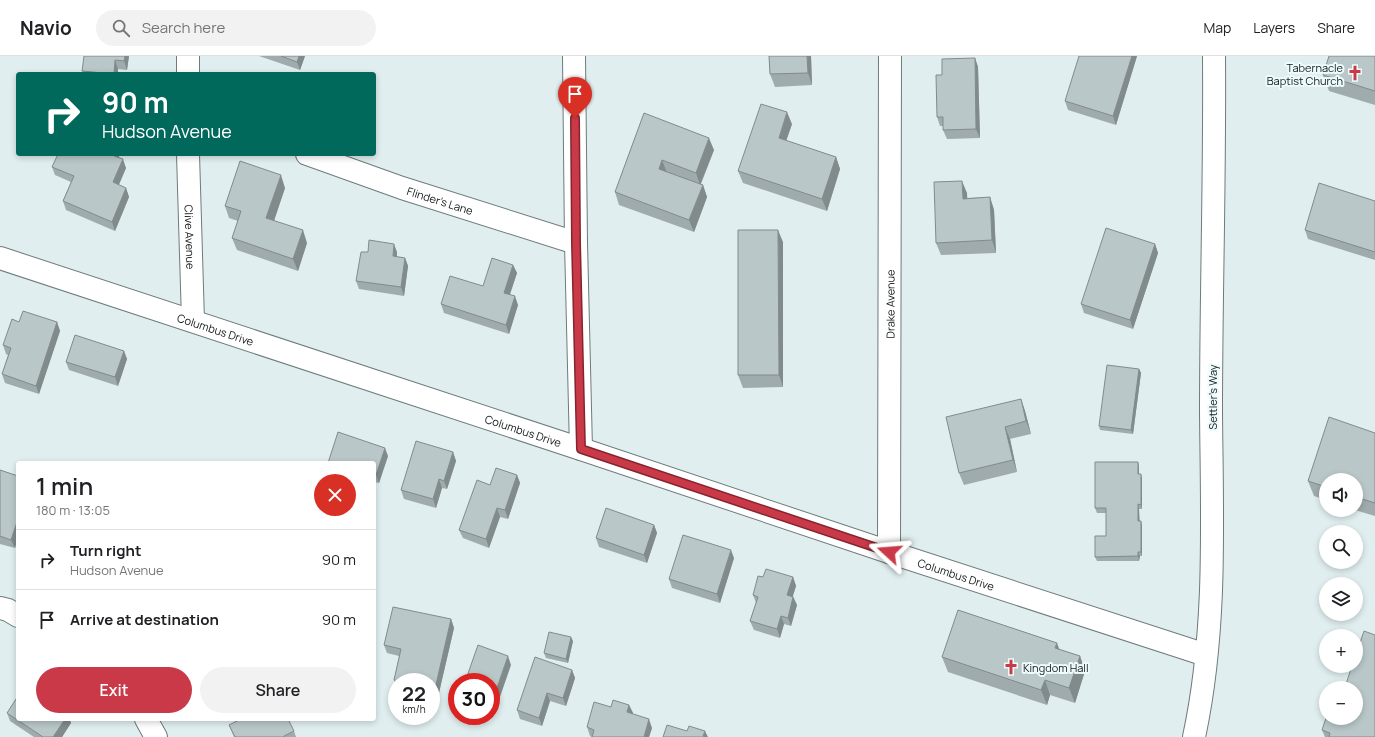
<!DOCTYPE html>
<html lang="en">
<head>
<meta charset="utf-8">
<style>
  :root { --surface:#fff; --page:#f2f2f2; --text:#202124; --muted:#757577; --line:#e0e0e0; --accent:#ca3948 }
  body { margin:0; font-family:Manrope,sans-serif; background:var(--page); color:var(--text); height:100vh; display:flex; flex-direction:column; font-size:15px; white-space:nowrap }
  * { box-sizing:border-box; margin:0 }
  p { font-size:13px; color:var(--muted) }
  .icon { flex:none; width:22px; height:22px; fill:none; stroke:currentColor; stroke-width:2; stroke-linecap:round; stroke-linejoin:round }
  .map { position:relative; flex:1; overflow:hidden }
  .panel { position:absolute; left:16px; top:405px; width:360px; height:260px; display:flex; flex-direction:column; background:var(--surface); border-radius:4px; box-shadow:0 2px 6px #0003 }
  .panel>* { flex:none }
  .banner { position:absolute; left:16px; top:16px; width:360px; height:84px; border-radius:4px; box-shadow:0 2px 6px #0003; background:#00695c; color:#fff; overflow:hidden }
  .buttons { position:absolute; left:1319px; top:417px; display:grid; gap:8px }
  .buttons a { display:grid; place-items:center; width:44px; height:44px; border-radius:50%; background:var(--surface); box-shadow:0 2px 6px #0003; font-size:20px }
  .speed { position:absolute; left:388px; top:617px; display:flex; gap:8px; font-size:20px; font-weight:700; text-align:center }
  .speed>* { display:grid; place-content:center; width:52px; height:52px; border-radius:50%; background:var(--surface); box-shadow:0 2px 6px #0003; line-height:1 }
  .speed small { font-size:10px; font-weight:400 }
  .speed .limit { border:6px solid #d22; background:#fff; color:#111 }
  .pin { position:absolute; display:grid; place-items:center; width:34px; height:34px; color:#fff; margin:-41px -17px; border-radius:50% 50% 50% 0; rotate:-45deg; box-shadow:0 0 4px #0007 }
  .pin .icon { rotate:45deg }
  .me { position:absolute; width:44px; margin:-22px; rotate:289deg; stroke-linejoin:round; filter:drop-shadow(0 0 3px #0008) }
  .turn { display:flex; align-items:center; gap:14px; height:84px; padding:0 20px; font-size:18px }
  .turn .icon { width:52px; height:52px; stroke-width:2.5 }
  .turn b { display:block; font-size:28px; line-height:34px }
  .round { display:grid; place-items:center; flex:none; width:42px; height:42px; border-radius:21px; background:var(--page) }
  .headline { display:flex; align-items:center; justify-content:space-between; height:68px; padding:0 20px }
  h1 { font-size:24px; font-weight:600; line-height:30px }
  .action { display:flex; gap:8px; margin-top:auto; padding:8px 20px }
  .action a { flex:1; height:46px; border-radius:24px; background:var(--accent); color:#fff; font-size:16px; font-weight:600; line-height:46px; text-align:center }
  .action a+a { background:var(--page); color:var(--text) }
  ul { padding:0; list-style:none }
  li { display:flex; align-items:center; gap:12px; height:60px; padding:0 20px; border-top:1px solid var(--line) }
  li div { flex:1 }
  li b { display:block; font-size:15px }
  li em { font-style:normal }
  header { display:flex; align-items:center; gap:24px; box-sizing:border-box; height:56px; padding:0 20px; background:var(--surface); border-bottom:1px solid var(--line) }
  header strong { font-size:19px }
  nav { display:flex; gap:22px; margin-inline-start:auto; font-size:14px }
  .search { width:280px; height:36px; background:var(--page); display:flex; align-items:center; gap:10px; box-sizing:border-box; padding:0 14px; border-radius:22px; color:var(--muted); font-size:15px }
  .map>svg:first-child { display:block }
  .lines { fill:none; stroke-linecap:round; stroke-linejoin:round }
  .minor-casing { stroke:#6e7b7c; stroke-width:24 }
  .secondary-casing { stroke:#6e7b7c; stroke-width:24 }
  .minor { stroke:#fff; stroke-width:22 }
  .secondary { stroke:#fff; stroke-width:22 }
  .wall { fill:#9fabac }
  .shaded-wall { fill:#828b8c }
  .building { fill:#b9c7c8; stroke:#828b8c }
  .route-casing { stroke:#83252f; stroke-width:10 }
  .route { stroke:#ca3948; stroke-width:7 }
  .labels { text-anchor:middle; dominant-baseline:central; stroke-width:4; stroke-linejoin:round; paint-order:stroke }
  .poi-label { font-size:11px; fill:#14191a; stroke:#edfbfd; text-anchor:end }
  .street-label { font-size:11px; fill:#14191a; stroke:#edfbfd }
</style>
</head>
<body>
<header>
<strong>Navio</strong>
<div class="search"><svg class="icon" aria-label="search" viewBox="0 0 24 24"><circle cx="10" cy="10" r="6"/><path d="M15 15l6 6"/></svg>Search here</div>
<nav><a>Map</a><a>Layers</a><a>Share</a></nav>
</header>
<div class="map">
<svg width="1375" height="681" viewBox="0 0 1375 681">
  <rect width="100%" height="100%" fill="#e0eeef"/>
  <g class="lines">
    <defs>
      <g id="minor">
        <path d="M574 0 576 187 581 393"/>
        <path d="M188 18V0"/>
        <path id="s1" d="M188 98 193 265"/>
        <path id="s2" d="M307 98 402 132 576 187"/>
        <path id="s3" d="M0 202 581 393 889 496 1206 599"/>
        <path id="s4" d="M889 496 890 0"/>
        <path d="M0 552 8 554 18 560"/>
        <path d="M146 663 156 681"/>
      </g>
      <path id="secondary" d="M1194 681C1217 574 1212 465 1211 356 1211 238 1215 119 1214 0"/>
    </defs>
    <use href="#minor" class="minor-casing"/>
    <use href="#secondary" class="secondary-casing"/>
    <use href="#minor" class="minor"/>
    <use href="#secondary" class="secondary"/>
  </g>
  <path class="wall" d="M129 0 127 14 118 13V18H83L82 15Z
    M259 0H305L300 14Z
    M769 0H811L812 29 775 31 770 18Z
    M1137 0 1116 69 1068 54 1065 45Z
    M1375 0V49L1329 35 1323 19Z
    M975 2 978 11 980 82 947 83 943 74V70H940L937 61 942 19Z
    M644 57 714 94 701 128 703 129 707 141 694 176 619 149 615 136Z
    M792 68 786 85 836 101 840 113 827 155 743 127 738 115Z
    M119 102 126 112 119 129 126 132 129 141 115 175 66 154 63 145 71 126 55 119 52 111Z
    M285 132 274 164 307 187 298 215 237 194 232 182 238 165 229 162 225 150Z
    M967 137V142L990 141 994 154 996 197 941 199 936 187Z
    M1375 145V204L1308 183 1305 174Z
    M783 186V331L743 332 738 319Z
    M1155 188 1158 197 1133 273 1084 257 1081 248Z
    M368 196H397V201L405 202 408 210 404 240 359 233 356 225Z
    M513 209 517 217 510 239 518 249 509 278 444 257 441 248 483 230Z
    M19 266H57L60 275 39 338 5 327 2 318 8 299 6 298 3 289Z
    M124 295 127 303 118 330 69 314 66 306Z
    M1139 313 1141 317 1133 378 1100 374 1099 370Z
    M1021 343 1025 355 1031 378 1010 383 1017 416 964 429 959 417Z
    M1375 377V460L1355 454H1356V424H1326V444L1314 440 1308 425Z
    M453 396 456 405 447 433 442 432 436 452 404 443 401 434Z
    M388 400 379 427 374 426V407Z
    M1138 406 1139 411V418L1142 422V453H1139V465H1141L1142 470V500H1140L1139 505H1097L1095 501 1106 480V457H1097L1095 452Z
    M0 414 18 420V481L15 492 0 488Z
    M517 419 520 427 508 463 500 461 489 492 463 482 459 474 490 429Z
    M654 469 657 477 647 507 599 491 596 482Z
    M734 502 720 547 672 532 669 523Z
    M763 521H793L796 530 793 540 797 549 791 570 784 568 780 582 754 574 750 565 756 547 753 539Z
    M451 563 454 572 438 641 431 640V626H397V632L394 624 399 600 387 597 384 589Z
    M573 585 568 607 546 602 544 597Z
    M1059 593 1080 600 1085 615 1075 647 1050 639 1047 649 948 616 942 601Z
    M572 614 575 622 566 650 550 645 542 670 520 663 517 654Z
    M629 649 633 657 632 658 652 672 649 681H592L590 680 587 671 611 651Z
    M7 657 71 667 62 681H34L10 665Z
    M229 669 294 675 296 681H234Z
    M1322 674 1375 681H1325Z"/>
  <path class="shaded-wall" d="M125 0H129L127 14 124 5Z
    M299 0H305L300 14 297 6Z
    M807 0H811L812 29 808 17Z
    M1132 0H1137L1116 69 1113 60Z
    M975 2 978 11 980 82 976 73Z
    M115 4 118 13V18H114Z
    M787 56 792 68 783 94 779 82Z
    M709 82 714 94 700 129 696 117Z
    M115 98H118L120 103 114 100Z
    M836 101 840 113 827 155 822 143Z
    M123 103 126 112 116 135 113 126Z
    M662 104 667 117 659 113Z
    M281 119 285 132 271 174 266 162Z
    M962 125 967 137 968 155 963 143Z
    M703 129 707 141 694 176 689 164Z
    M126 132 129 141 115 175 112 166Z
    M990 141 994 154 996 197 992 184Z
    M303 174 307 187 298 215 293 203Z
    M778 174 783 186V331L779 319Z
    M394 188 397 196 396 209 393 200Z
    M1155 188 1158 197 1133 273 1130 264Z
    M405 202 408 210 404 240 401 231Z
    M513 209 517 217 507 246 504 237Z
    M515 240 518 249 509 278 506 269Z
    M57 266 60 275 39 338 36 330Z
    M124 295 127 303 118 330 115 321Z
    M1139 313 1141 317 1133 378 1131 374Z
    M1021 343 1025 355 1031 378 1026 365Z
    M1005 371 1010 383 1017 416 1013 404Z
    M385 392 388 400 379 427 376 419Z
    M453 396 456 405 447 433 444 425Z
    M1138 406 1139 411V422L1138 418Z
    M1141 418 1142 422V453L1141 449Z
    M517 419 520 427 508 463 505 454Z
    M439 423 442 432 436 452 433 443Z
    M1138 448 1139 453 1140 470 1138 465Z
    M497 452 500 461 489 492 486 483Z
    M18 463V481L15 492 11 484Z
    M1141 465 1142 470V500L1141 496Z
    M654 469 657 477 647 507 644 499Z
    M731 494 734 502 720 547 717 538Z
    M1138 496 1140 500 1139 505 1138 500Z
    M793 521 796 530 790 548 787 539Z
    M793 541 797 549 791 570 788 562Z
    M781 560 784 568 780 582 777 573Z
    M451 563 454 572 438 641 435 633Z
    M571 581 573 585 568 607 566 603Z
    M1057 587 1063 603 1055 592Z
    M508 600 511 609 493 661 491 656V649Z
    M1080 600 1085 615 1075 647 1069 632Z
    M572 614 575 622 566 650 563 642Z
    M1045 624 1050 639 1047 649 1041 634Z
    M547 637 550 645 542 670 539 662Z
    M629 649 633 657 630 665 627 656Z
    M65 663H70L71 667 62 681H53Z
    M649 663 652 672 649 681H644Z
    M705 675 708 681H704L703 680Z"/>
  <path class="building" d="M84 0H125L124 5 115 4 114 18 82 15Z
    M281 0H299L297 6Z
    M769 0H807L808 17 770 18Z
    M1079 0H1132L1113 60 1065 45Z
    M1329 0H1375V35L1323 19Z
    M975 2 976 73 943 74V61H937L936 19H942V3Z
    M761 48 787 56 779 82 836 101 822 143 738 115Z
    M644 57 709 82 696 117 662 104 659 113 703 129 689 164 615 136Z
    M58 98H115L114 100 123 103 113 126 126 132 112 166 63 145 74 120 52 111Z
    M240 105 281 119 266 162 303 174 293 203 232 182 241 155 225 150Z
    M962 125 963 143 990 141 992 184 936 187 934 126Z
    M1319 127 1375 145V196L1305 174Z
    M1106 172 1155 188 1130 264 1081 248Z
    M738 174H778L779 319H738Z
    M369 184 394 188 393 200 405 202 401 231 356 225 361 196H368Z
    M492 202 513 209 504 237 515 240 506 269 441 248 450 220 483 230Z
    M23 255 57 266 36 330 2 318 11 292 3 289 12 263 19 266Z
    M75 279 124 295 115 321 66 306Z
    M1107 309 1139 313 1131 374 1099 370Z
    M1021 343 1026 365 1005 371 1013 404 959 417 946 361Z
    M1329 361 1375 377V447L1356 441V424H1326V431L1308 425Z
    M338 376 385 392 376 419 374 418V407H328Z
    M416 385 453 396 444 425 439 423 433 443 401 434Z
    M1095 406H1138V418H1141V449L1138 448V465H1141V496H1138V500L1095 501V480H1106V452H1095Z
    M496 412 517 419 505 454 497 452 486 483 459 474 477 424 490 429Z
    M0 414 18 420V463L11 484 0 480Z
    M606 452 654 469 644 499 596 482Z
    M683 479 731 494 717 538 669 523Z
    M766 513 793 521 787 539 793 541 788 562 781 560 777 573 750 565 758 541 753 539 758 520 763 521Z
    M393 551 451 563 435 633 431 632V626H405L394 624 401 593 384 589Z
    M958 554 1057 587 1055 592 1080 600 1069 632 1045 624 1041 634 942 601Z
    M1364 575 1375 579V681H1329L1330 677 1322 674 1326 662H1356V632H1336L1338 626 1346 628 1352 610H1356V598Z
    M549 576 571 581 566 603 544 597Z
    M478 589 508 600 491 649V626H465Z
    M535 601 572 614 563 642 547 637 539 662 517 654Z
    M18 640V663H65L53 681H43L7 657Z
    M613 644 629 649 627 656 649 663 644 681H592L594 674 587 671 594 646 611 651Z
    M241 663H288L294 675 284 680V681H235L229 669Z
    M667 669 687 675 689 670 705 675 703 680 706 681H663Z"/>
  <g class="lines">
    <defs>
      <path id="route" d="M575 62 576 187 581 393 889 496"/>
    </defs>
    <use href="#route" class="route-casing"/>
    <use href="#route" class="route"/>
  </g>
  <defs>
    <symbol id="church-bare" viewBox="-9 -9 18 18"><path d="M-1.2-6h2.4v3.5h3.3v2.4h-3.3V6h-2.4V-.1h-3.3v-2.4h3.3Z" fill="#ca3948" stroke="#edfbfd" stroke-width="2.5" paint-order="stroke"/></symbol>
  </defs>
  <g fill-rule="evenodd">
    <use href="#church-bare" x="1344" y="6" width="22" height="22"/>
    <use href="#church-bare" x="1000" y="600" width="22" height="22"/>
  </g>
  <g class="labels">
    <g class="poi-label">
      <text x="1343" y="11">Tabernacle<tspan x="1343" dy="13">Baptist Church</tspan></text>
      <text x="1023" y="611" text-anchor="start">Kingdom Hall</text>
    </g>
    <g class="street-label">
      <text stroke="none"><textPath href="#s2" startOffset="141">Flinder's Lane</textPath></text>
      <text stroke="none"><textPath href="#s1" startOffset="83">Clive Avenue</textPath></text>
      <text stroke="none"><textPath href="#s4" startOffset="248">Drake Avenue</textPath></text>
      <text stroke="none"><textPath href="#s3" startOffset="227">Columbus Drive</textPath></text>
      <text transform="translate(1212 341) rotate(-90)">Settler's Way</text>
      <text stroke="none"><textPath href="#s3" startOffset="551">Columbus Drive</textPath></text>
      <text stroke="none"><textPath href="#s3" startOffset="1007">Columbus Drive</textPath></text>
    </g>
  </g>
</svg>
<div class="buttons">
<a><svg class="icon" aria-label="sound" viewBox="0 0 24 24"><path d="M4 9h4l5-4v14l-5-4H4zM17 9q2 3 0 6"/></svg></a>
<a><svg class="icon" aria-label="search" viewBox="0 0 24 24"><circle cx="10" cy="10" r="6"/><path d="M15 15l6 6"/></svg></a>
<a><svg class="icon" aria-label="layers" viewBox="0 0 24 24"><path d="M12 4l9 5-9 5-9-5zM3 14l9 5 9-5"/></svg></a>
<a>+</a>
<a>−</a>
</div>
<div class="speed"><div>22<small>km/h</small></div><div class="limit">30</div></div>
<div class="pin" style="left:575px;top:62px;background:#d93025"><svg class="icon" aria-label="arrive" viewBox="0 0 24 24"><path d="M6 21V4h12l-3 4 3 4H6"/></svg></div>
<svg class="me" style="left:889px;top:496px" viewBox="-20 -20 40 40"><path d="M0-17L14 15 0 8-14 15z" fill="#ca3948" stroke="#fff" stroke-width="4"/></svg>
<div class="banner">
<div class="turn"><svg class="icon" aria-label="right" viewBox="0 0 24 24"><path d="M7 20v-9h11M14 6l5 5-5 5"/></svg><div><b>90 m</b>Hudson Avenue</div></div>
</div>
<section class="panel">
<div class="headline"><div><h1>1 min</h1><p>180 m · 13:05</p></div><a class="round" style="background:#d93025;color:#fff"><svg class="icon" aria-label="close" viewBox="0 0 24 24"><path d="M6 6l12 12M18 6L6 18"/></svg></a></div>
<ul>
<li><svg class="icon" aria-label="right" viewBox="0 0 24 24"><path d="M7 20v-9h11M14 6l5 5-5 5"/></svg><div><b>Turn right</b><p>Hudson Avenue</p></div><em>90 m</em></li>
<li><svg class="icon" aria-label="arrive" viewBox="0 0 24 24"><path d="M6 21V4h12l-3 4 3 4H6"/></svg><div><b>Arrive at destination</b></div><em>90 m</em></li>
</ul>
<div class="action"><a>Exit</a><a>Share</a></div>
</section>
</div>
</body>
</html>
